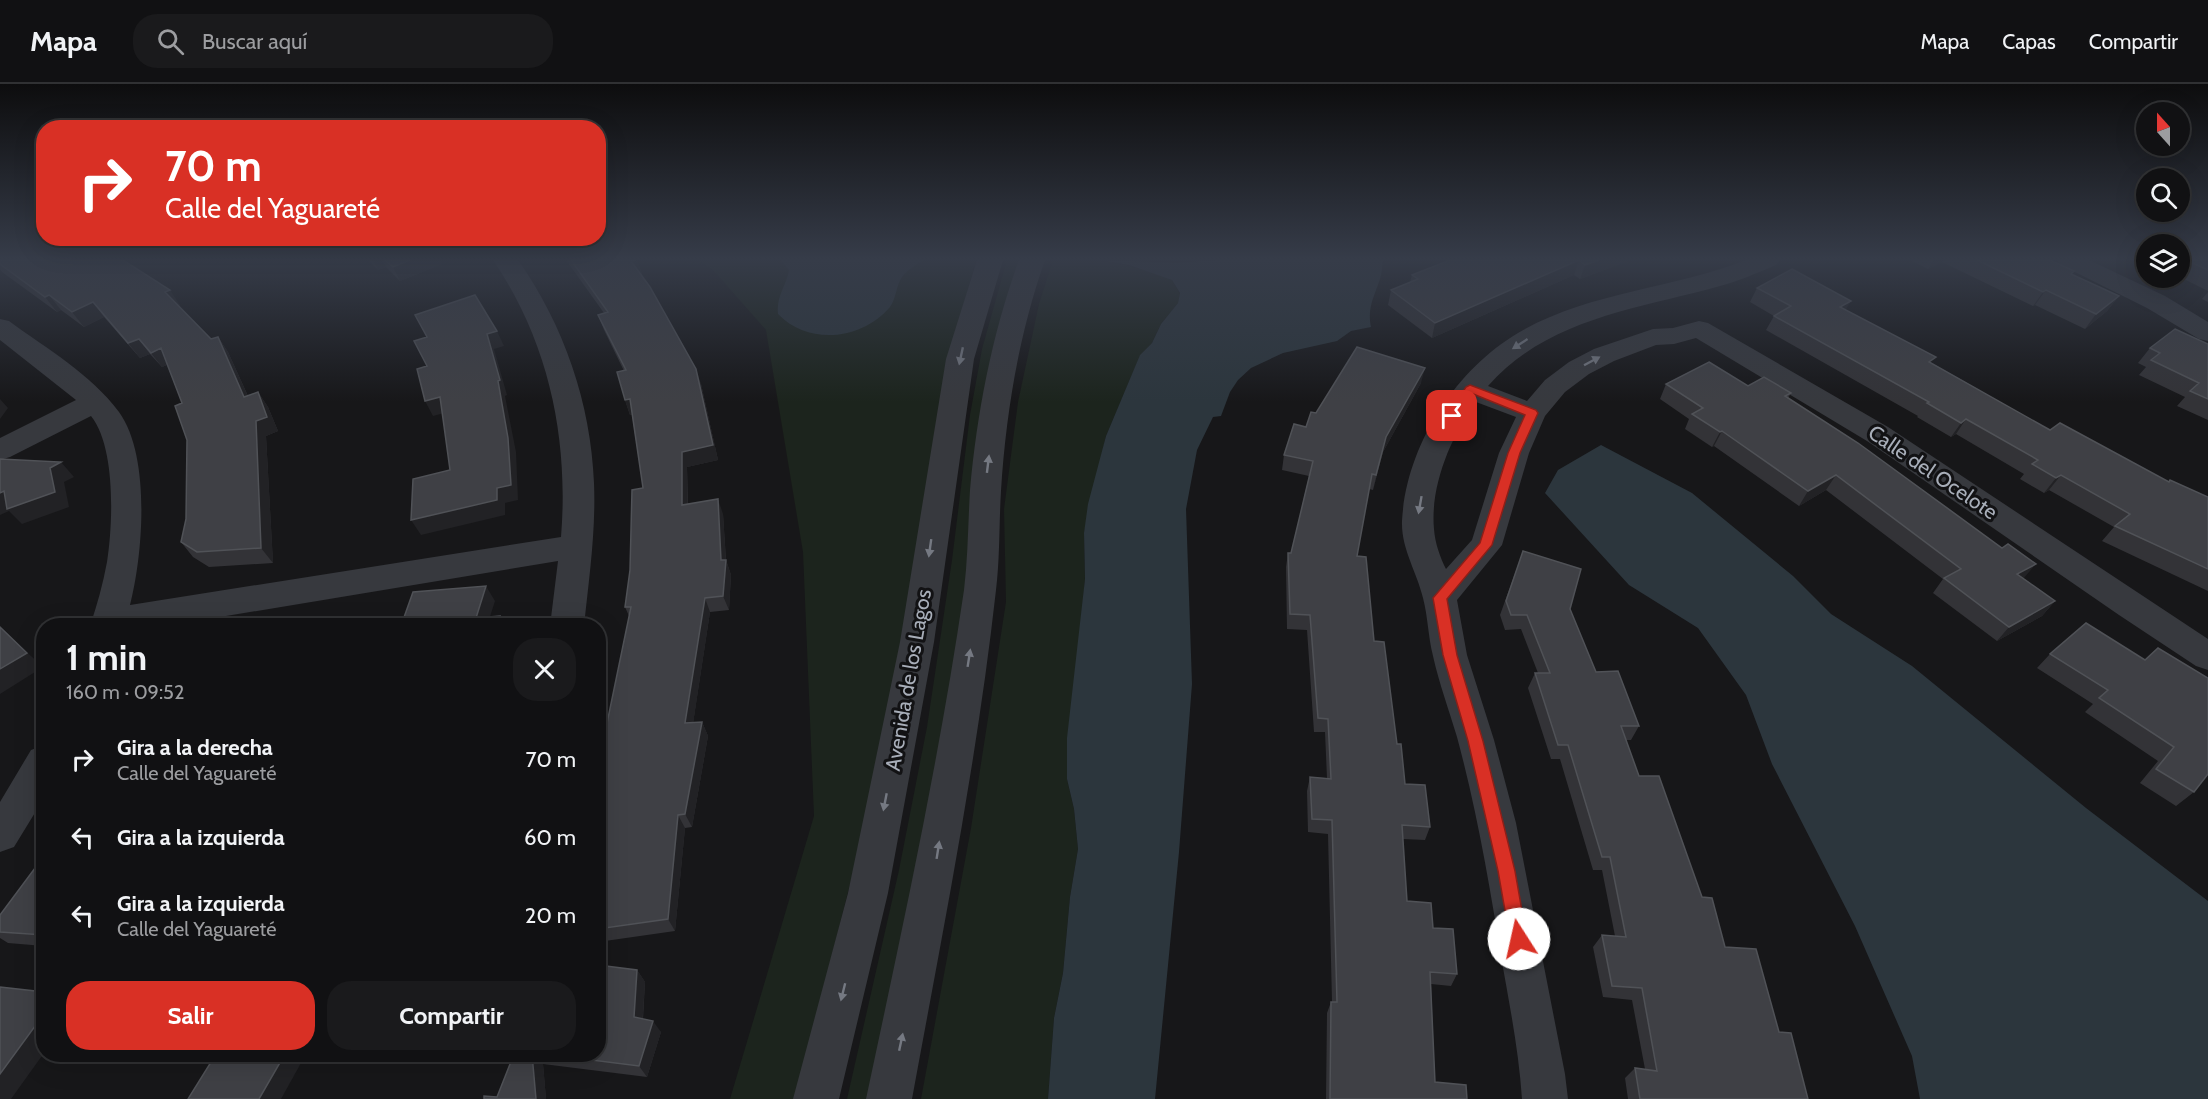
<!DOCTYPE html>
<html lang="es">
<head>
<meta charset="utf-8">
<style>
  :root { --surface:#111113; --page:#1a1a1c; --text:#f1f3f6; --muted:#9c9da0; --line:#303133; --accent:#d93025 }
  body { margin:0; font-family:Cabin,sans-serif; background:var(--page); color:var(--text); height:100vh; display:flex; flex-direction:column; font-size:22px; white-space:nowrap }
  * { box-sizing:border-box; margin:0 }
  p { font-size:20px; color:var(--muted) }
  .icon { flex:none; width:33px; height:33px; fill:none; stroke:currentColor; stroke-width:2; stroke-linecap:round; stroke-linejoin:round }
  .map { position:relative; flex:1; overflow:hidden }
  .drawer { position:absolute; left:36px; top:534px; width:570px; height:444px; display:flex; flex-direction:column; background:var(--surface); border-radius:24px; box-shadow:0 6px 24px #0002,0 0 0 2px var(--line) }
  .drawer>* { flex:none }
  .hud { position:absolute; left:36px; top:36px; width:570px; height:126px; border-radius:24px; box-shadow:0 6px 24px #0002,0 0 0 2px var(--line); background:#d93025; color:#fff; overflow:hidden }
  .needle { width:39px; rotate:339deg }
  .buttons { position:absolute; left:2136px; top:18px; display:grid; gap:12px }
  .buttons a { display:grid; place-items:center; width:54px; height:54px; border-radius:50%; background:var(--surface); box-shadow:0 6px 24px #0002,0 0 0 2px var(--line); font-size:30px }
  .pin { position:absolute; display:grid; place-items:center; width:51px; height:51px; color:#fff; margin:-26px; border-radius:12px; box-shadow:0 3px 9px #0006 }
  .me { position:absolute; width:66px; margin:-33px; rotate:350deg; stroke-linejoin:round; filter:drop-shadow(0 0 4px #0008) }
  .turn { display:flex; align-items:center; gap:21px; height:126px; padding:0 30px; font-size:27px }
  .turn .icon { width:78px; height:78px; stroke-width:2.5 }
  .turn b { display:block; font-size:42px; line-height:51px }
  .round { display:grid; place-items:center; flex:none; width:63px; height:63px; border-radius:24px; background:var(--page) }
  .headline { display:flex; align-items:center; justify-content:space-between; height:102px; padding:0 30px }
  h1 { font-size:36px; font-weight:800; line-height:45px }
  .cta { display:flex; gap:12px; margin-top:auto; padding:12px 30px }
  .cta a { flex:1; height:69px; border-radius:24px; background:var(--accent); color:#fff; font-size:24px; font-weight:800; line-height:69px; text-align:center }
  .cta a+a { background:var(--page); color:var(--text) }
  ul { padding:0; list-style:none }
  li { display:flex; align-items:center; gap:18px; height:78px; padding:0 30px }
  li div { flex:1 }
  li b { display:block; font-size:22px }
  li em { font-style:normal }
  header { display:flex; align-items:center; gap:36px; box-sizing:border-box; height:84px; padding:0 30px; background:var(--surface); border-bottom:2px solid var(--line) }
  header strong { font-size:28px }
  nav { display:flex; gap:33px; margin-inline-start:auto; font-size:21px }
  .search { width:420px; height:54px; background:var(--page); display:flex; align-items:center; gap:15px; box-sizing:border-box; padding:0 21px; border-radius:24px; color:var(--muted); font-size:22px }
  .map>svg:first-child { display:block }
  .green { fill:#1c241d }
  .water { fill:#2c363d }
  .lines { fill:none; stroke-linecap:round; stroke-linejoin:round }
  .minor { fill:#37393e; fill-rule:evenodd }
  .wall { fill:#333337 }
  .shaded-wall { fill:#222225 }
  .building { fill:#3f4045; stroke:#505257; stroke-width:1.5 }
  .oneway { fill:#757982 }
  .route { fill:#d93025; stroke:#8d1f18; stroke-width:1.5 }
  .labels { text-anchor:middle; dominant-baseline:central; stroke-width:6; stroke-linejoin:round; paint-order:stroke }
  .street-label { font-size:21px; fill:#a8aeb9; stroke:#121214 }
</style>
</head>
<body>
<header>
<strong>Mapa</strong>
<div class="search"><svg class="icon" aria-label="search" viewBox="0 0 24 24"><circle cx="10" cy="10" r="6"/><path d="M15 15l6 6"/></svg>Buscar aquí</div>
<nav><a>Mapa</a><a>Capas</a><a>Compartir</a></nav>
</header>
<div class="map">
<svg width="2208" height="1015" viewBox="0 0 2208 1015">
  <rect width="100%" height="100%" fill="#171719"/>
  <path class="green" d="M699 176H976L967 209 909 525 866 738 795 1015H730L814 732 803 468 766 246 713 186Z
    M1007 176H1025L1019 190 973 473 875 1015H847L899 786 927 643 952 476 970 331 982 265Z
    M1053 176C1100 176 1128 178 1172 196L1180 210 1178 219 1161 240 1152 259 1140 272 1106 352 1084 449 1085 495 1067 695 1074 725 1078 765 1070 813 1063 889 1054 934 1048 1015H921L971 744 1006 518 1004 425 1018 318 1039 220Z"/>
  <path class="water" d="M780 176H924C917 180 907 186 902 193 896 202 896 215 890 223 862 256 809 262 778 230 776 212 786 203 789 186Z
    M1101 176 1176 179 1219 176H1383C1382 182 1382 189 1380 195 1374 213 1367 224 1371 243L1351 247 1337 257 1283 269 1251 284 1238 296 1230 308 1221 332 1213 333 1197 366 1186 425 1192 600 1179 768 1155 1015H1048L1054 934 1063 889 1070 813 1078 765 1074 725 1067 695V654L1085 495 1084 449 1088 420 1106 352 1140 271 1152 259 1161 240 1178 219 1180 209 1172 196 1129 181Z
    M1601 361 1692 409 1793 492 1831 530 1912 582 2086 724 2208 817V1015H1920L1912 972 1855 842 1772 680 1746 611 1698 544 1629 501 1545 409 1558 386Z"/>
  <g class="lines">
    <path class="minor" d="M493 176H518C564 241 591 320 594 399 596 447 589 494 584 542H550L558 477 166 542H90C97 521 103 500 107 478 113 440 116 363 91 332L10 373 0 376V354L76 316 0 256V235L9 237C47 265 91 290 119 328 151 372 143 471 130 521L561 453C569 355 549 258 493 176Z
      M977 176H1003L974 275 934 558 888 809 839 1015H793L848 809 900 558 946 275Z
      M1019 176H1045C1019 250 1006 328 1001 407 999 440 1000 473 996 506 977 677 943 846 912 1015H866C902 846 939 677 964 506 968 473 968 440 970 406 977 328 992 250 1019 176Z
      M1746 176H1780L1776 181C1757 189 1739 197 1720 202 1638 225 1548 234 1488 302L1527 317 1545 296 1569 278 1594 265 1653 245 1673 244 1699 237 1708 239 1888 343 2208 555V586L2196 582 2119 531 1867 357 1696 254 1674 260 1656 261 1614 277 1589 290 1565 308 1545 332 1529 369 1502 461 1457 516 1467 571 1494 656 1516 739 1565 990 1568 1015H1522C1519 969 1510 923 1502 878 1490 803 1477 727 1457 653 1449 626 1439 599 1433 572 1428 552 1428 533 1423 514 1417 488 1401 465 1402 437 1406 363 1454 287 1518 249 1587 208 1672 205 1746 176ZM1476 318 1516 333 1499 369 1472 456 1446 485C1440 473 1435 459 1434 445 1430 402 1451 352 1476 318Z
      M2057 176H2089L2165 212 2208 238V257L2199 255 2147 224 2061 181Z
      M44 661V714L14 763 0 768V718L31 666Z"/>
  </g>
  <path class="wall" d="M0 176 180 221 178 222 211 255 218 253 228 268 248 312 258 308 268 323 278 347 266 352 273 479 209 483 193 473 181 458 186 435 187 356 182 319 167 281 162 283 150 270 140 274 104 233 84 243 61 226 57 228 2 188 0 185Z
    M368 176H440L442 180 400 197 386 183 378 186Z
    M566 176H637L642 190H641L701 300 718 376 687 383 688 420 723 430 726 476 731 491 729 526 710 528 693 639 702 638 708 652 692 743 685 744 675 847 598 858V645L606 644 629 532 625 523 643 404 632 331H630L625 316 624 287 604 246 598 231 604 229Z
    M1450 176H1631L1580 195 1574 191 1432 254 1388 221 1391 206 1410 198 1412 191Z
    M1910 176H2050L2072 190 2119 212 2107 227 2085 245 2035 221 2033 222 1942 178 1928 185Z
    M2180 176H2208V207L2180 193Z
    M1757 204 1846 226 1932 279 2050 346 2169 398 2208 413V507L2102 457 2114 443 2049 406 2044 409 2020 395 2024 390 1956 350 1951 353 1917 333 1918 332 1766 246 1774 232 1750 218Z
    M2208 208V218L2202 215Z
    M2208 260V336L2177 322 2185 313 2139 291 2146 283 2138 279 2150 264Z
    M1421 299 1383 368 1373 406 1369 405 1357 472 1374 557 1397 660 1405 700 1430 743 1425 756 1403 755 1407 817 1433 844 1457 890 1451 902 1431 900 1435 998 1467 1015H1326L1327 929 1331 918H1332L1328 750 1308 748 1307 707 1310 693 1327 694 1325 648H1314L1307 546 1287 545 1286 483 1288 469H1291L1309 392 1282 386 1284 371 1306 343 1316 329Z
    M1666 300 1748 302 1791 309 1788 314 2023 494 2055 517 2042 532 1997 557 1933 509 1943 495 1826 406 1799 422 1714 362 1712 363 1685 345 1689 335 1660 315Z
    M1523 467 1570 525 1596 588 1639 642 1631 656H1626L1639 692 1702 813 1725 863 1779 948 1808 1015H1628L1625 994 1635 984 1645 985 1632 916 1603 913 1593 863 1602 851 1615 852 1602 786H1593L1560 675H1551L1528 604 1535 589H1538L1521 545 1505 546 1500 531Z
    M2050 570 2145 576 2194 708 2176 722 2140 699 2158 677 2085 628 2093 620 2037 584Z
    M44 772V862L8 859 0 854V831Z
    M637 886 645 898 643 935 661 948 647 993 543 980 546 1015H484L497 1013 514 970H598Z"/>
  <path class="shaded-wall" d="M373 176H382L386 183 378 186Z
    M410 176H440L442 180 400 197 393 183Z
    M637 176 642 190 636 192 631 177Z
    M1579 176 1574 191 1432 254 1435 239Z
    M1599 176H1631L1580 195 1585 181Z
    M1934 176H1943L1942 178 1928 185Z
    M170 206 180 221 176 223 165 208Z
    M2046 206 2035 221 2033 222 2043 208Z
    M49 211 61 226 57 228 45 213Z
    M2119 212 2107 227 2085 245 2096 230Z
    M1851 217 1842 232 1840 223Z
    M93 218 104 233 84 243 72 228Z
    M497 247 504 262 494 265 507 311 505 312 516 368 518 416 505 419V431L421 451 411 436 497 416 487 250Z
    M218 253 228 268 255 328 244 313Z
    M139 255 150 270 140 274 128 259Z
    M161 264 172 279 162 283 151 269Z
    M1425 284 1421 299 1383 368 1373 406 1386 353Z
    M696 285 701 300 718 376 687 383 688 436 682 421V368Z
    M258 308 268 323 278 347 266 352 273 479 261 464 256 337Z
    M440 313 448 328 433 332 425 317Z
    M0 315 8 324 0 335Z
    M630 315 636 330 630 331 625 316Z
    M1966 335 1956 350 1951 353 1961 339Z
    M1722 347 1714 362 1712 363 1720 348Z
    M61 378 74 393 64 398 69 423 22 440 9 427 0 431V409Z
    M1836 391 1826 406 1799 422 1808 407Z
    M2061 391 2049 406 2044 409 2056 394Z
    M718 415 723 430 726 478V476L731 491 729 526 723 512Z
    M2036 480 2023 495 2017 490Z
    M486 502 495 517 487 542 476 534Z
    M705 514 710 528 691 653 685 639Z
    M2055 517 2042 532 1997 557 2009 543Z
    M500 532 505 542H497Z
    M7 550 43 583 0 610V585Z
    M702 638 708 652 692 743 685 730Z
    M678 731 685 744 675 847 668 835Z
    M637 886 645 898 642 944 634 933Z
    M653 937 661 948 647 993 639 982Z
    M38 938 44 942V969L11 1015H0V990Z
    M285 970H306L281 1015H259Z
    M532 970H534L543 980 546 1015H536Z"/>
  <path class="building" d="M0 176H123L170 206 165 208 211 255 218 253 244 313 258 308 267 333 256 337 261 464 197 468 181 458 186 435 187 356 175 322 182 319 161 264 151 269 139 255 128 259 93 218 72 228 49 211 45 213 0 180Z
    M385 176H410L393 183Z
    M571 176H636L631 177 650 203 696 285 713 361 682 368V421L718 415 721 476H726L723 512 705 514 685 639 702 638 685 730 678 731 668 835 598 845V645L606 644 631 523H625L630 486 632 406 643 404 630 315 625 316 617 288 626 286 598 231 608 228Z
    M1450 176H1599L1585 181 1579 176 1435 239 1391 206 1418 195 1412 191Z
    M1977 176H2050L2074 187 2071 190 2119 212 2096 230 2046 206 2043 208Z
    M2186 176H2208V186Z
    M1792 185 1851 217 1840 223 1936 273 1929 278 2050 346 2060 339 2169 398 2170 396 2208 413V485L2115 442 2130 430 2061 391 2056 394 2032 380 2038 376 1966 335 1961 339 1927 319 1929 318 1774 232 1791 222 1757 204Z
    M475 211 497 247 487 250 500 296 498 297 508 354 511 401 497 404V416L411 436 413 395 450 386 440 313 425 317 417 285 427 282 414 257 427 253 415 231Z
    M2175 245 2208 260V315L2190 307 2199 299 2151 276 2160 269 2150 264Z
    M1357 263 1425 284 1386 353 1376 391 1372 390 1357 472 1366 473 1374 557 1384 558 1397 660H1401L1405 700 1425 701 1430 743 1402 741 1407 817 1431 819 1433 844 1453 845 1457 890 1430 888 1435 998 1466 1001 1467 1015H1330L1331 918H1337L1332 736 1312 735 1310 693 1331 695 1328 635 1318 634 1310 531 1290 530 1288 469H1291L1313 377 1284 371 1294 340 1306 343 1311 328 1316 329Z
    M1709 278 1748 302 1764 293 1791 309 1785 312 1858 359 2002 464 2008 460 2036 480 2017 490 2055 517 2009 543 1944 494 1961 485 1836 391 1808 407 1722 347 1720 348 1692 330 1703 324 1666 300Z
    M0 375 61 378 50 384 55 408 7 425 4 407 0 409Z
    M1523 467 1581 485 1570 525 1596 588 1618 587 1639 642H1621L1639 692H1659L1702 813 1712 814 1725 863 1756 865 1779 948 1791 949 1808 1015H1640L1635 984 1657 987 1642 904 1612 902 1602 851 1626 853 1610 773H1602L1568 661H1558L1535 589H1550L1527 531H1511L1506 517Z
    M486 502 476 534 500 532 497 542H374L402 539 413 508Z
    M294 539 293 542H271Z
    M2086 539 2145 576 2158 564 2208 594V690L2194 708 2156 685 2174 663 2099 614 2108 606 2050 570Z
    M0 543 27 569 0 585Z
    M44 772V851L0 848V831Z
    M598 881 637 886 634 933 653 937 639 982 544 970H598Z
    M0 903 44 908V939L38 938 0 990Z
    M216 970H285L259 1015H188Z
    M514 970H532L536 1015H484V1012L497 1013Z"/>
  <defs><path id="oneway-solid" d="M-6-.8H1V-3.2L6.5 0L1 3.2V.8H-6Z" transform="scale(1.5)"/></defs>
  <g class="oneway">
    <use href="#oneway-solid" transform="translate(1520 260) rotate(147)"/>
    <use href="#oneway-solid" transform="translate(961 272) rotate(102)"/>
    <use href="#oneway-solid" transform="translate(1592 277) rotate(-28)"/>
    <use href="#oneway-solid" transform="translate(988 380) rotate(-83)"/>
    <use href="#oneway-solid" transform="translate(1420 421) rotate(100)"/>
    <use href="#oneway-solid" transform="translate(930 464) rotate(98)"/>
    <use href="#oneway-solid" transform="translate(969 574) rotate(-81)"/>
    <use href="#oneway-solid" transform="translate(885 718) rotate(101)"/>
    <use href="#oneway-solid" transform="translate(938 766) rotate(-81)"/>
    <use href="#oneway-solid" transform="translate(843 908) rotate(104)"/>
    <use href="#oneway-solid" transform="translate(901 958) rotate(-78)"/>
  </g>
  <linearGradient id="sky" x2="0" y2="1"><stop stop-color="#0d0d0e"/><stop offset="0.55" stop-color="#363c49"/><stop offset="1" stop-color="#363c49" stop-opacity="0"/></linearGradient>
  <rect width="2208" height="318" fill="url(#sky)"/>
  <path class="route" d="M1470 301 1536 326 1538 329 1520 369 1492 461 1447 515 1457 571 1483 657 1515 787 1527 855 1525 860 1519 863 1513 860 1510 855 1498 787 1468 657 1443 571 1433 514 1480 459 1508 369 1525 331 1473 310 1456 335H1448L1446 332 1466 303Z"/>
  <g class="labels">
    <g class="street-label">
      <text transform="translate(1933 388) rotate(34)">Calle del Ocelote</text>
      <text transform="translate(908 596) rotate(-80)">Avenida de los Lagos</text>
    </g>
  </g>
</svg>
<div class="buttons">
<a><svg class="needle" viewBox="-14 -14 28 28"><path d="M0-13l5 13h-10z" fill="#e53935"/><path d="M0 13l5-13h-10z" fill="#9c9da0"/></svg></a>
<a><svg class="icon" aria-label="search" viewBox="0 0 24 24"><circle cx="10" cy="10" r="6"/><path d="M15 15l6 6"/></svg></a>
<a><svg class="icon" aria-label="layers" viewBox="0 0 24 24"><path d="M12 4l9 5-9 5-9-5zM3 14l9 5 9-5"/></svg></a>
</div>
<div class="pin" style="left:1452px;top:332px;background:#d93025"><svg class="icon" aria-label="arrive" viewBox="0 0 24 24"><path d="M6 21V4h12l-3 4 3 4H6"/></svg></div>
<svg class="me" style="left:1519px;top:855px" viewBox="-20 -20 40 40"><circle r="19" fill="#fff"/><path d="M0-13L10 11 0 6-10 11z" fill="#d93025"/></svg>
<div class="hud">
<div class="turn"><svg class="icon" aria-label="right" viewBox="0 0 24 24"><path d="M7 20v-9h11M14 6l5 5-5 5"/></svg><div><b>70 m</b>Calle del Yaguareté</div></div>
</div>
<section class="drawer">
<div class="headline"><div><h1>1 min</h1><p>160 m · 09:52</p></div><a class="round"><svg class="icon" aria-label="close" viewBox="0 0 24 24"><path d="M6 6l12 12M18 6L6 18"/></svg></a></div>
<ul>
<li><svg class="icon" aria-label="right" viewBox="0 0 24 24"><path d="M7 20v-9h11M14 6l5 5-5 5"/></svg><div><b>Gira a la derecha</b><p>Calle del Yaguareté</p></div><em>70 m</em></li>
<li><svg class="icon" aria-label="left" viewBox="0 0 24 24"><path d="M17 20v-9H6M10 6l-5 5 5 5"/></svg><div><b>Gira a la izquierda</b></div><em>60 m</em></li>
<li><svg class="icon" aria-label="left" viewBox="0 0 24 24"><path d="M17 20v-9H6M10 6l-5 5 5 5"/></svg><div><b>Gira a la izquierda</b><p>Calle del Yaguareté</p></div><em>20 m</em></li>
</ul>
<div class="cta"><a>Salir</a><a>Compartir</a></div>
</section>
</div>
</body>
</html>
